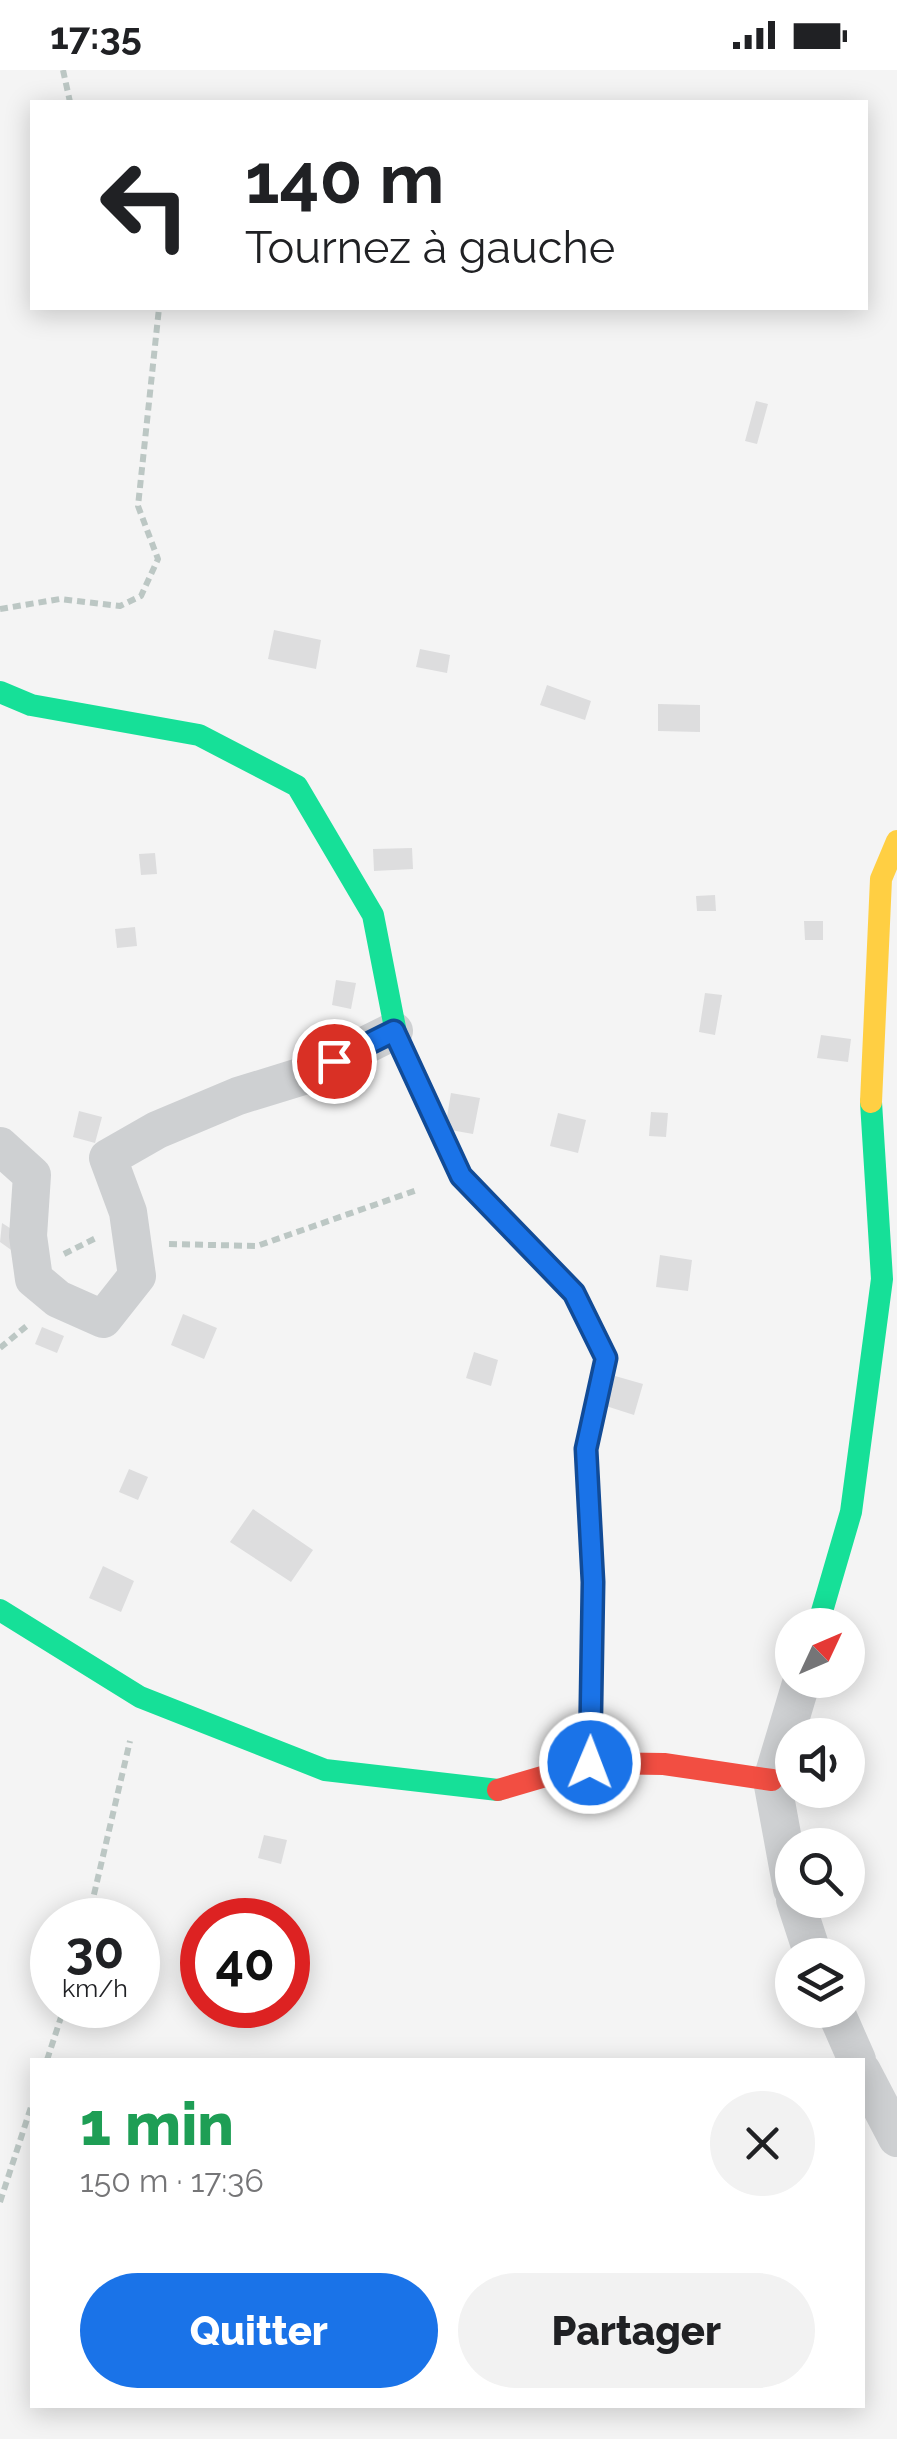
<!DOCTYPE html>
<html lang="fr">
<head>
<meta charset="utf-8">
<style>
  :root { --surface:#fff; --page:#f2f2f2; --text:#202124; --muted:#757577; --accent:#1a73e8 }
  body { margin:0; font-family:Raleway,sans-serif; background:var(--page); color:var(--text); height:100vh; display:flex; flex-direction:column; font-size:38px; white-space:nowrap }
  * { box-sizing:border-box; margin:0 }
  p { font-size:32px; color:var(--muted) }
  .icon { flex:none; width:55px; height:55px; fill:none; stroke:currentColor; stroke-width:2; stroke-linecap:round; stroke-linejoin:round }
  .map { position:relative; flex:1; overflow:hidden }
  .drawer { position:absolute; left:30px; top:1988px; width:835px; height:350px; display:flex; flex-direction:column; background:var(--surface); border-radius:0px; box-shadow:0 5px 25px #0003 }
  .drawer>* { flex:none }
  .guide { position:absolute; left:30px; top:30px; width:838px; height:210px; border-radius:0px; box-shadow:0 5px 25px #0003; background:#fff; color:var(--text); overflow:hidden }
  .needle { width:65px; rotate:46deg }
  .buttons { position:absolute; left:775px; top:1538px; display:grid; gap:20px }
  .buttons a { display:grid; place-items:center; width:90px; height:90px; border-radius:50%; background:var(--surface); box-shadow:0 5px 25px #0003; font-size:50px }
  .speed { position:absolute; left:30px; top:1828px; display:flex; gap:20px; font-size:50px; font-weight:700; text-align:center }
  .speed>* { display:grid; place-content:center; width:130px; height:130px; border-radius:50%; background:var(--surface); box-shadow:0 5px 25px #0003; line-height:1 }
  .speed small { font-size:25px; font-weight:400 }
  .speed .limit { border:15px solid #d22; background:#fff; color:#111 }
  .pin { position:absolute; display:grid; place-items:center; width:85px; height:85px; color:#fff; margin:-42px; border:5px solid #fff; border-radius:50%; box-shadow:0 2px 10px #0007 }
  .me { position:absolute; width:110px; margin:-55px; rotate:1deg; stroke-linejoin:round; filter:drop-shadow(0 0 8px #0008) }
  .turn { display:flex; align-items:center; gap:35px; height:210px; padding:0 50px; font-size:45px }
  .turn .icon { width:130px; height:130px; stroke-width:2.5 }
  .turn b { display:block; font-size:70px; line-height:85px }
  .round { display:grid; place-items:center; flex:none; width:105px; height:105px; border-radius:52px; background:var(--page) }
  .summary { display:flex; align-items:center; justify-content:space-between; height:170px; padding:0 50px }
  h1 { font-size:60px; font-weight:800; line-height:75px; color:#1e9e55 }
  .cta { display:flex; gap:20px; margin-top:auto; padding:20px 50px }
  .cta a { flex:1; height:115px; border-radius:60px; background:var(--accent); color:#fff; font-size:40px; font-weight:800; line-height:115px; text-align:center }
  .cta a+a { background:var(--page); color:var(--text) }
  .status { display:flex; justify-content:space-between; align-items:center; height:70px; padding:0 50px; background:var(--surface); direction:ltr }
  .status svg { height:28px; fill:currentColor }
  .map>svg:first-child { display:block }
  .building { fill:#ddddde }
  .lines { fill:none; stroke-linecap:round; stroke-linejoin:round }
  .path { stroke:#bcc7c4; stroke-width:6; stroke-dasharray:8 5; stroke-linecap:butt }
  .street { stroke:#ced0d2; stroke-width:38 }
  .fast { stroke:#16e098; stroke-width:22 }
  .slow { stroke:#ffcf43; stroke-width:22 }
  .jam { stroke:#f24e42; stroke-width:22 }
  .route-casing { stroke:#114b97; stroke-width:25 }
  .route { stroke:#1a73e8; stroke-width:18 }
</style>
</head>
<body>
<div class="status"><b>17:35</b><svg viewBox="0 0 49 12"><path d="M0 12V9h3v3zM5 12V6h3v6zM10 12V3h3v9zM15 12V0h3v12zM26 1h20v11H26zM47 4h2v5h-2z"/></svg></div>
<div class="map">
<svg width="897" height="2369" viewBox="0 0 897 2369">
  <rect width="100%" height="100%" fill="#f4f4f4"/>
  <path class="building" d="M756 331 768 334 757 374 745 371Z
    M274 560 321 570 316 599 268 589Z
    M420 579 450 585 447 603 416 597Z
    M547 615 591 631 585 650 540 635Z
    M658 634 700 635V662L658 661Z
    M412 778 413 799 374 801 373 779Z
    M155 783 157 804 141 805 139 784Z
    M715 825 716 841H697L696 826Z
    M804 851H823V870H805Z
    M135 857 137 876 117 878 115 859Z
    M336 910 356 913 351 939 332 935Z
    M705 923 722 925 715 965 699 962Z
    M821 965 851 969 848 992 817 988Z
    M451 1023 480 1028 473 1064 445 1059Z
    M79 1041 102 1047 95 1073 73 1067Z
    M651 1042 668 1043 666 1067 649 1066Z
    M558 1043 586 1050 578 1083 550 1076Z
    M2 1153 24 1167 14 1182 0 1172Z
    M660 1185 692 1190 688 1221 656 1217Z
    M183 1244 217 1258 204 1289 171 1275Z
    M42 1257 64 1266 57 1283 35 1274Z
    M474 1282 498 1290 491 1316 466 1308Z
    M615 1306 643 1314 634 1345 606 1336Z
    M129 1399 148 1407 138 1430 119 1422Z
    M253 1439 313 1480 291 1512 230 1472Z
    M103 1496 134 1511 121 1542 89 1528Z
    M264 1765 287 1770 281 1794 258 1788Z"/>
  <g class="lines">
    <path class="path" d="M63 0 70 32
      M0 539 60 529 120 536 141 526 158 489 138 436 159 238
      M169 1174 257 1176 417 1120
      M64 1184 98 1167
      M0 1278 29 1254
      M88 1850 130 1671
      M47 1990 65 1935
      M0 2132 32 2034"/>
    <path class="street" d="M0 1076 32 1105 28 1166 34 1209 58 1229 103 1249 137 1206 128 1142 108 1088 157 1060 238 1026 303 1006 394 961
      M792 1819 772 1710 802 1610
      M795 1830 813 1885
      M835 1940 857 1990
      M862 2001 897 2068"/>
    <path class="fast" d="M0 622 31 635 199 665 297 716 373 845 397 968
      M0 1540 140 1627 325 1700 498 1720
      M818 1555 851 1442 882 1209 871 1032
      M590 1693 593 1512 586 1379 603 1301"/>
    <path class="slow" d="M871 1032 881 809 897 771"/>
    <path class="jam" d="M397 968 461 1106 574 1223 606 1289 603 1301
      M498 1720 590 1693 664 1694 772 1710"/>
  </g>
  <g class="lines">
    <defs>
      <path id="route" d="M334 991 394 961 461 1106 574 1223 606 1288 586 1379 593 1512 590 1693"/>
    </defs>
    <use href="#route" class="route-casing"/>
    <use href="#route" class="route"/>
  </g>
</svg>
<div class="buttons">
<a><svg class="needle" viewBox="-14 -14 28 28"><path d="M0-13l5 13h-10z" fill="#e53935"/><path d="M0 13l5-13h-10z" fill="#757577"/></svg></a>
<a><svg class="icon" aria-label="sound" viewBox="0 0 24 24"><path d="M4 9h4l5-4v14l-5-4H4zM17 9q2 3 0 6"/></svg></a>
<a><svg class="icon" aria-label="search" viewBox="0 0 24 24"><circle cx="10" cy="10" r="6"/><path d="M15 15l6 6"/></svg></a>
<a><svg class="icon" aria-label="layers" viewBox="0 0 24 24"><path d="M12 4l9 5-9 5-9-5zM3 14l9 5 9-5"/></svg></a>
</div>
<div class="speed"><div>30<small>km/h</small></div><div class="limit">40</div></div>
<div class="pin" style="left:334px;top:991px;background:#d93025"><svg class="icon" aria-label="arrive" viewBox="0 0 24 24"><path d="M6 21V4h12l-3 4 3 4H6"/></svg></div>
<svg class="me" style="left:590px;top:1693px" viewBox="-20 -20 40 40"><circle r="17" fill="#1a73e8" stroke="#fff" stroke-width="3"/><path d="M0-11L8 9 0 5-8 9z" fill="#fff"/></svg>
<div class="guide">
<div class="turn"><svg class="icon" aria-label="left" viewBox="0 0 24 24"><path d="M17 20v-9H6M10 6l-5 5 5 5"/></svg><div><b>140 m</b>Tournez à gauche</div></div>
</div>
<section class="drawer">
<div class="summary"><div><h1>1 min</h1><p>150 m · 17:36</p></div><a class="round"><svg class="icon" aria-label="close" viewBox="0 0 24 24"><path d="M6 6l12 12M18 6L6 18"/></svg></a></div>
<div class="cta"><a>Quitter</a><a>Partager</a></div>
</section>
</div>
</body>
</html>
